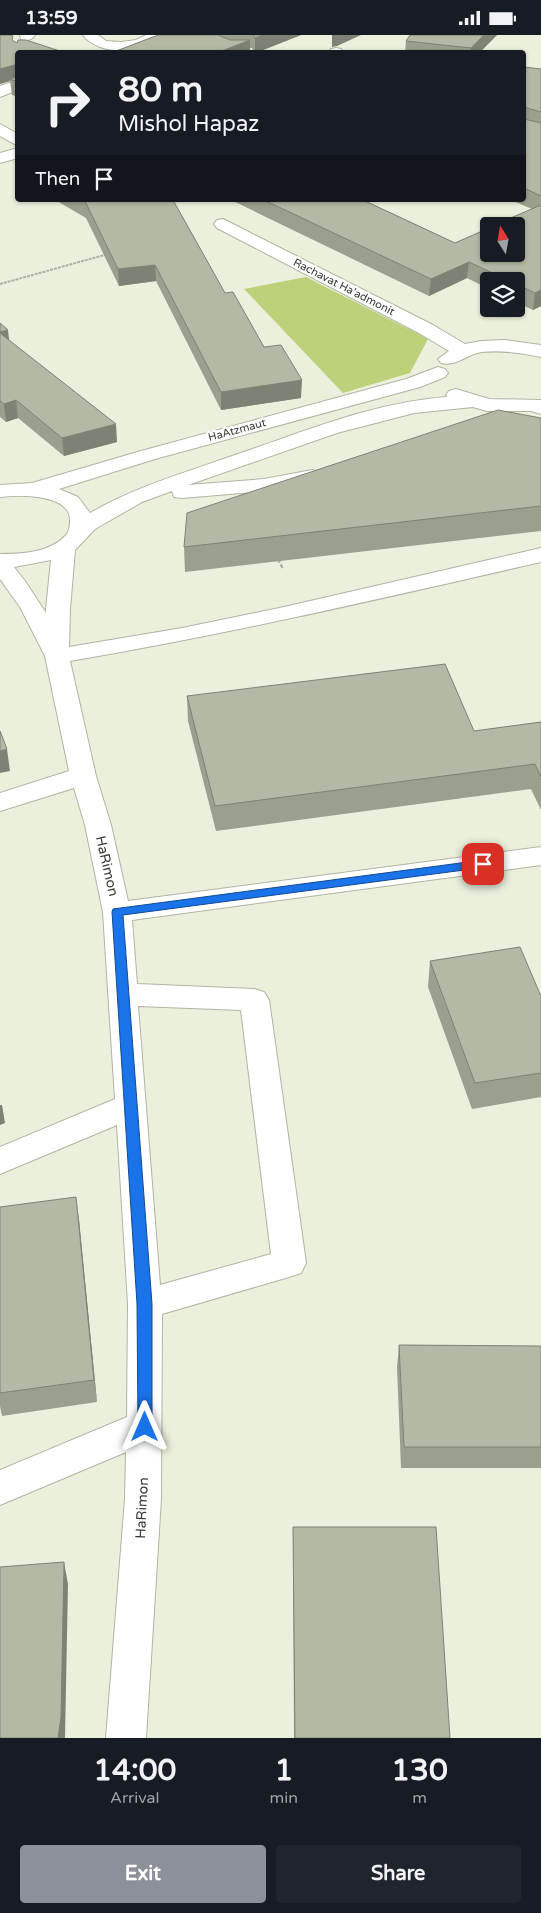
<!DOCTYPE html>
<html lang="en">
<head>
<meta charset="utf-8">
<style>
  :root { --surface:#171b24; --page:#20242c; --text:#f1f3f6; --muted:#9ea1a6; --accent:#8c9099 }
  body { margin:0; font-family:"Varela Round",sans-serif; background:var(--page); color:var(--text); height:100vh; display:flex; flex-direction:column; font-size:19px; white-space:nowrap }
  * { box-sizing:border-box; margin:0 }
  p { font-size:16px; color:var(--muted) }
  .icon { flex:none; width:28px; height:28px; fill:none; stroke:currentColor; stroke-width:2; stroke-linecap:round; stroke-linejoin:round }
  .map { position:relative; height:1703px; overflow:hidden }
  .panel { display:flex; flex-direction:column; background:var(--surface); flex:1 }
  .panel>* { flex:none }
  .guide { position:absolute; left:15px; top:15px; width:511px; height:152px; border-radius:5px; box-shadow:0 1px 4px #0004; background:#171b24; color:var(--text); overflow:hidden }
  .needle { width:32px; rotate:349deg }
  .controls { position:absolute; left:480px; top:182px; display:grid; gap:10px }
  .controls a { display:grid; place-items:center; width:45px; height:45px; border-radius:5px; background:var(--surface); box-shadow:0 1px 4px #0004; font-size:25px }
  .pin { position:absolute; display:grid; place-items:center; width:42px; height:42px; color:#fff; margin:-21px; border-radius:10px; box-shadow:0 2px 8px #0006 }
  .me { position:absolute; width:55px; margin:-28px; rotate:0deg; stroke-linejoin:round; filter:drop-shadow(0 0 4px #0008) }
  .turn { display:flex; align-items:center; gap:18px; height:105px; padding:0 20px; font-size:22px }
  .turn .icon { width:65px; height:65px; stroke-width:2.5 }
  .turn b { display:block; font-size:35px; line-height:42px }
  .then { display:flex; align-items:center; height:48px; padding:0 20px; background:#0003; gap:10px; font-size:19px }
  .eta { display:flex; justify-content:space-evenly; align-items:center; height:85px; text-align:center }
  .eta b { font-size:30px; font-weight:800; line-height:35px }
  .primary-button { display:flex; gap:10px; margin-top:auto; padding:10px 20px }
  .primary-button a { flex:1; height:58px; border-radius:5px; background:var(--accent); color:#fff; font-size:20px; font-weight:800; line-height:58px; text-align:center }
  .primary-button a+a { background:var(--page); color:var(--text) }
  .status { display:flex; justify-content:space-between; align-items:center; height:35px; padding:0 25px; background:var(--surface); direction:ltr }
  .status svg { height:14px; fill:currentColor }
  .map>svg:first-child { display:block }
  .green { fill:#bdd17b }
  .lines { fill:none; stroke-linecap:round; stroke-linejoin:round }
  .minor-casing { stroke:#b0b5a2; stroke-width:2 }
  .path-far1 { stroke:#adb1a1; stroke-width:2; stroke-dasharray:3 1; stroke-linecap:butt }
  .path { stroke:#adb1a1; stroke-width:2.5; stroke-dasharray:4 2; stroke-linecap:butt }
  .minor { fill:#fff; fill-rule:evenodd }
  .wall { fill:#9b9f8e }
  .shaded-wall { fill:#7e8274 }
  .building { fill:#b4b9a5; stroke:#7e8274 }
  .route { fill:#1a73e8; stroke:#114b97 }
  .labels { text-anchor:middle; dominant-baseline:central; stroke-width:4.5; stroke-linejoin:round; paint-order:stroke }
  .far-street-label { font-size:11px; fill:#393b33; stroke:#fff }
  .street-label { font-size:14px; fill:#393b33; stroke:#fff }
</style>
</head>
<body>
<div class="status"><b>13:59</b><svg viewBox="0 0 49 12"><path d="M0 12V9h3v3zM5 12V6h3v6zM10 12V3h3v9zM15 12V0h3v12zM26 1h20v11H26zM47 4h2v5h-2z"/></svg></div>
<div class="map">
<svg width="541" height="1703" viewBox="0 0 541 1703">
  <rect width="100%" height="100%" fill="#ebf0dc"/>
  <path class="green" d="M306 242 428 304 410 338 343 358 244 254Z"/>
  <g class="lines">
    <defs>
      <path id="minor" d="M20 0H35C32 5 27 6 21 4Z
        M83 0H98L106 6 121 7 136 5 146 0H162C147 21 98 21 83 0Z
        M336 13 341 14 344 18 329 17 331 14Z
        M18 45V55L0 62V51Z
        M0 89 18 99V111L0 101Z
        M18 113V123L0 128V118Z
        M223 184 433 290 465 309 481 306 505 305 541 310V322C522 318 502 315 482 317 467 319 456 332 441 328L438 324 449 316 419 298 217 193 214 189 217 185Z
        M438 332 445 334 448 338 445 342 420 352 155 424 59 454 78 462 90 478C137 451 187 437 238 419 306 396 375 367 447 362L446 360 449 356 456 354 489 364 541 365V379L531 376H487L473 372 414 378 337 398 188 450 264 444 312 435 319 437 323 441 319 445 264 456 182 463 174 462 172 456 142 467 95 494 75 515 70 574 69 612 182 593 284 572 541 513V527C384 563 229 599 70 626L96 741 111 790 128 866 541 812V830L132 885 137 949 254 954 264 957 269 965 306 1228 301 1238 289 1242 162 1279 161 1464 146 1703H106L125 1464 126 1417 0 1470V1435L127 1382 128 1269 117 1090 0 1139V1112L115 1064 103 877 85 790 74 753 0 776V758L69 736 45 621 20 572 0 544V519C21 519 50 518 66 500 69 497 70 491 70 486 71 458 18 460 0 462V450L32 448 141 416 406 344ZM51 525 46 574V578L25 546 14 532ZM138 971 241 975 271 1219 160 1250Z"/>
    </defs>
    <use href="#minor" class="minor-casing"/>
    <path class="path-far1" d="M0 249 108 219"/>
    <path class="path" d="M278 524 283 534"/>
    <use href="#minor" class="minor"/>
  </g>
  <path class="wall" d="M158 0H301L256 18H254L252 13H250V18H111Z
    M410 0H497L479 18H405L406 6Z
    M13 6 18 18V62L12 60 10 46 0 49Z
    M524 32 541 34V271L533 275 516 267V246H489V254L467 243 429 261 231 165H363L455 208 532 174 511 165H524Z
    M57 165H173L225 258 301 363 221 375 156 246 119 251 86 183 57 166Z
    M0 288 9 305 117 407 64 421 18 383 6 387 0 382Z
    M541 383V496L185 537 184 512Z
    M187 661 474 696 541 687V775L531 754 216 796 188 686Z
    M430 926 541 959V1062L472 1074 428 952Z
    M0 1172 79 1185 97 1367 2 1381 0 1371Z
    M399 1310 541 1311V1433H401L397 1332Z
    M293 1492 450 1703H294Z"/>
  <path class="shaded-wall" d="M263 0H301L255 18V3Z
    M332 0H361L337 11 332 12Z
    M484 0H497L479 18H470L471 13Z
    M250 5V18H217Z
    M18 29V44H10V46L0 49V34Z
    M469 227 467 243 429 261 431 244Z
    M155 230 156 246 119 251 118 234Z
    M541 255V271L533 275 535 258Z
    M8 295 10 312 0 304V297Z
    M302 345 301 363 221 375V357Z
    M16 365 18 383 6 387 4 369Z
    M116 389 117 407 64 421 62 403Z
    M7 714 10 736 0 738V716Z
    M0 1070H2L5 1088 0 1090Z
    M76 1162 79 1185 97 1367 94 1345Z
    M64 1527 68 1549 65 1703H58Z"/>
  <path class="building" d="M0 0H10L13 1 12 5 17 8 18 5H26L66 18H18V29L0 34Z
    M158 0H218L230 5H250L217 18H111Z
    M253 0H263L255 3Z
    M410 0H484L471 13 406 6Z
    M524 32 541 34V77L524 72V84L541 88V161L524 153Z
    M18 41V47L10 44Z
    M82 165H173L225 258 233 257 264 312 281 310 302 345 221 357 155 230 118 234 85 166Z
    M264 165H363L455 208 489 193V219H516V191H492L541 170V255L535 258 516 249V246H510L469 227 431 244Z
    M0 288 8 295 0 297Z
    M0 298 116 389 62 403 16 365 4 369 0 366Z
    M498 375 541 383V471L184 512 187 478Z
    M445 629 474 696 541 687V742L535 729 215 771 187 661Z
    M0 696 7 714 0 716Z
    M520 912 540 959H541V1038L475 1048 430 926Z
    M76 1162 94 1345 0 1358V1172Z
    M399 1310 541 1311V1412H404Z
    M293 1492H436L450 1703H295Z
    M64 1527 61 1682 58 1703H0V1532Z"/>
  <path class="route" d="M483 825 489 829 487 832 123 880 152 1269V1392L150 1397 145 1399 140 1397 138 1392 137 1269 112 877 113 874Z"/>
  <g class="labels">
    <g class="far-street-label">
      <text transform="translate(344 252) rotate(27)">Rachavat Ha'admonit</text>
      <text transform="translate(237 395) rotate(-15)">HaAtzmaut</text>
    </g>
    <g class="street-label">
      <text transform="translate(107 831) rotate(77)">HaRimon</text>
      <text transform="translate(142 1473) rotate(-87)">HaRimon</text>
    </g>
  </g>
</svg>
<div class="controls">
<a><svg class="needle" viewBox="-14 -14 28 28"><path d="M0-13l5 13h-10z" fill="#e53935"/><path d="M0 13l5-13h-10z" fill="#9ea1a6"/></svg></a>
<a><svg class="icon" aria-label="layers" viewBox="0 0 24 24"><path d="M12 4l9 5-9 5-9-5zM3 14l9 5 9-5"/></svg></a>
</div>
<div class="pin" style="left:483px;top:829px;background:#d93025"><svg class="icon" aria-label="arrive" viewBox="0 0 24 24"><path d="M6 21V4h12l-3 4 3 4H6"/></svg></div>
<svg class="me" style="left:145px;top:1392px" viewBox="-20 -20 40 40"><path d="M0-17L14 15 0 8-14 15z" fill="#1a73e8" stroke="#fff" stroke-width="4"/></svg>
<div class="guide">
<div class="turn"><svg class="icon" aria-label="right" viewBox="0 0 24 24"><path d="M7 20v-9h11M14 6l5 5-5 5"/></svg><div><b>80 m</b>Mishol Hapaz</div></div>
<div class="then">Then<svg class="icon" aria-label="arrive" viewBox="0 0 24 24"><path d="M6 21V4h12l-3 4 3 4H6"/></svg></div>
</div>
</div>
<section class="panel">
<div class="eta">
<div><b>14:00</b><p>Arrival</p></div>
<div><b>1</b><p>min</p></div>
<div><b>130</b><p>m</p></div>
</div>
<div class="primary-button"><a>Exit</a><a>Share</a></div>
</section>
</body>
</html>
